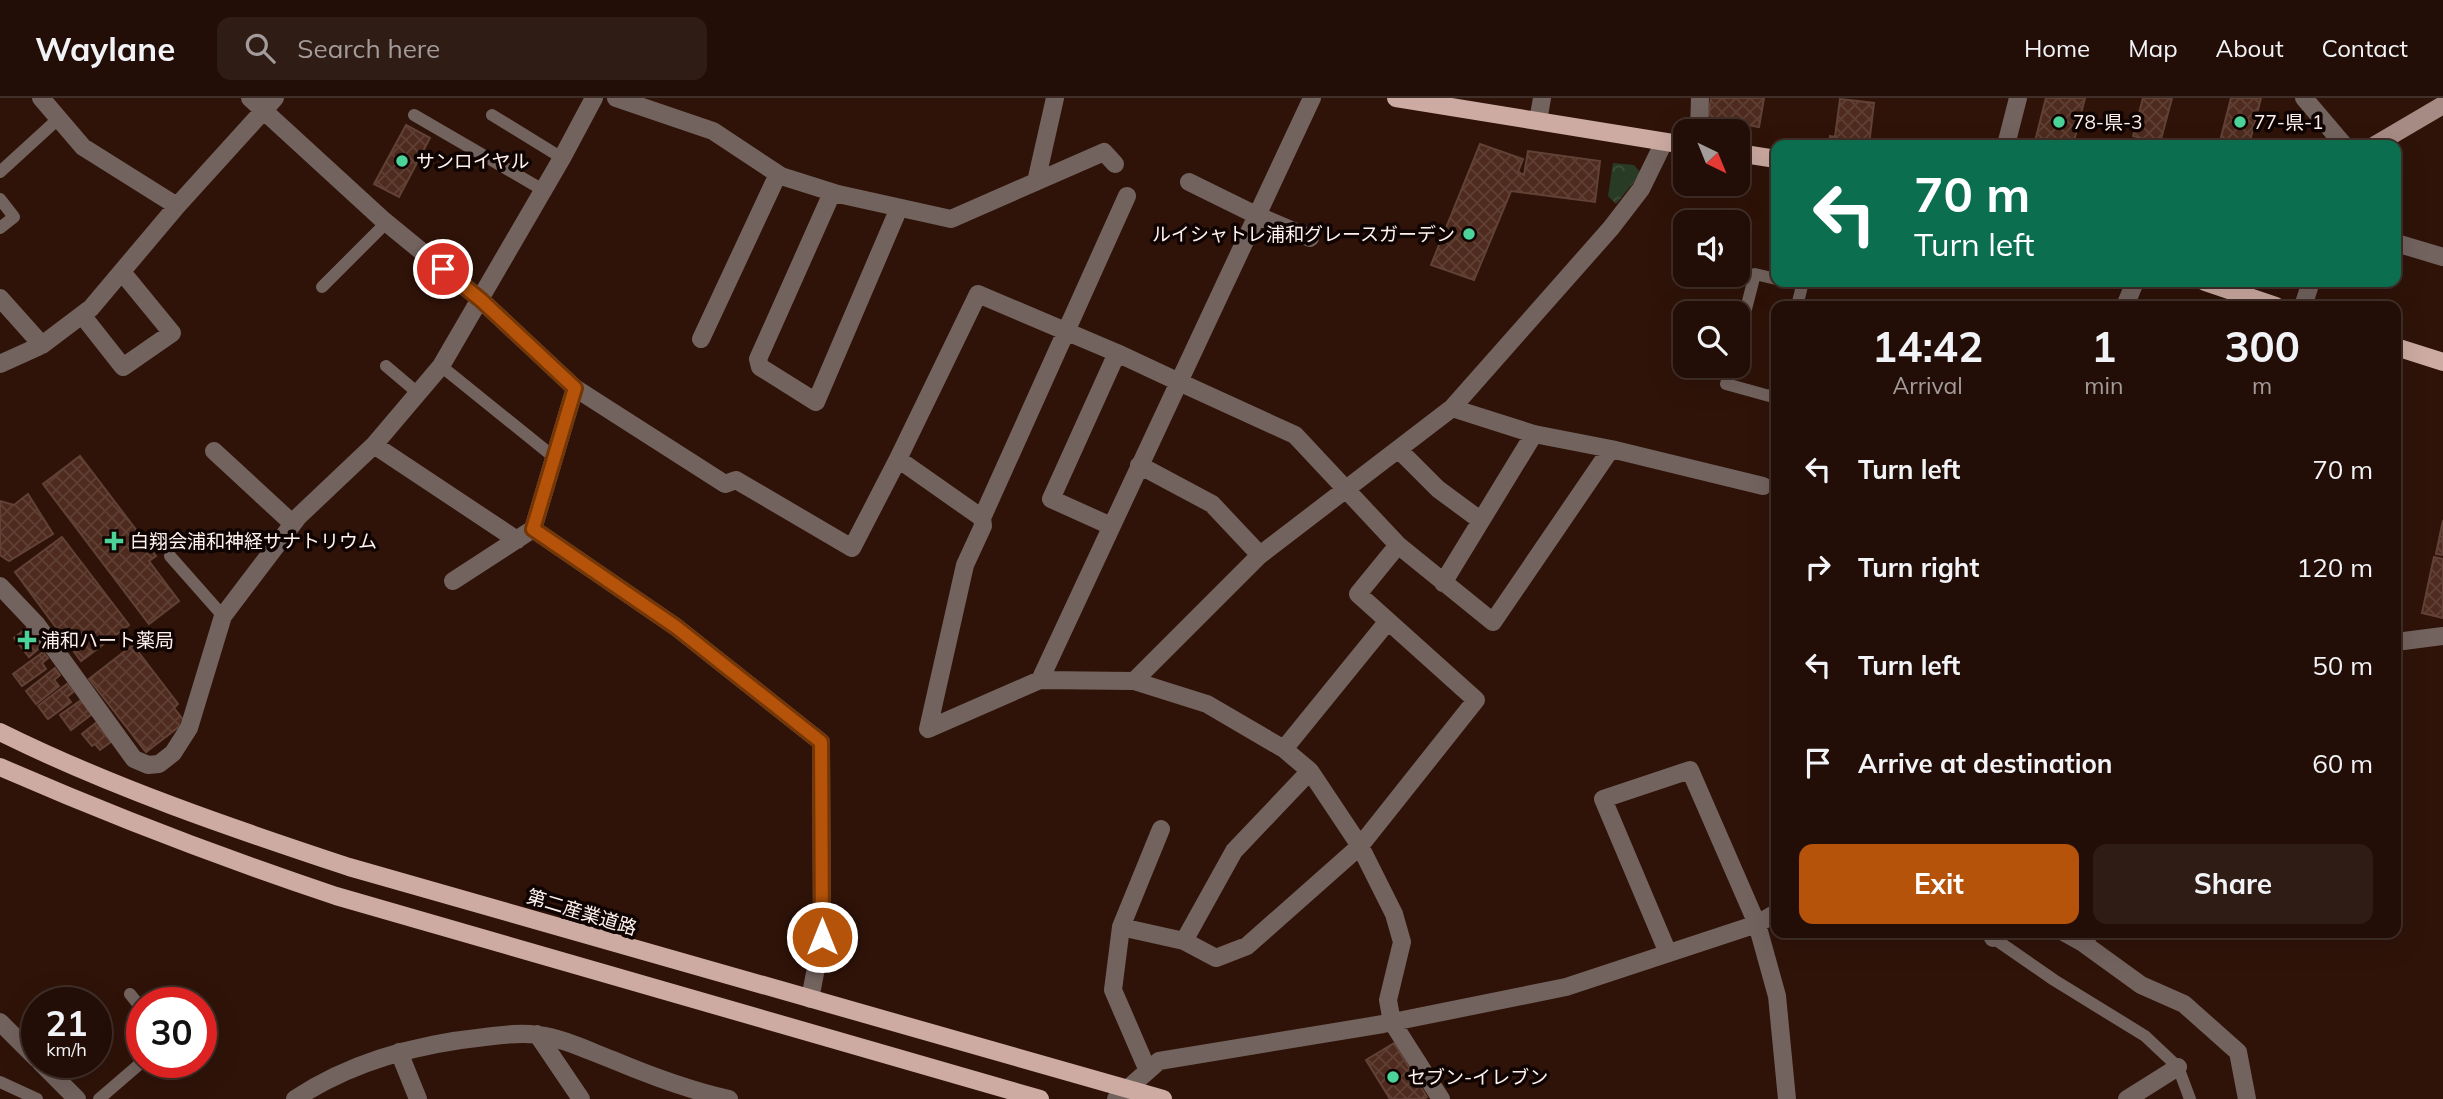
<!DOCTYPE html>
<html lang="en">
<head>
<meta charset="utf-8">
<style>
  :root { --surface:#230e07; --page:#2f1c15; --text:#f1f3f6; --muted:#a39c9b; --line:#402e28; --accent:#b45309 }
  body { margin:0; font-family:Mulish,"Noto Sans JP",sans-serif; background:var(--page); color:var(--text); height:100vh; display:flex; flex-direction:column; font-size:26px; white-space:nowrap }
  * { box-sizing:border-box; margin:0 }
  p { font-size:23px; color:var(--muted) }
  .icon { flex:none; width:38px; height:38px; fill:none; stroke:currentColor; stroke-width:2; stroke-linecap:round; stroke-linejoin:round }
  .map { position:relative; flex:1; overflow:hidden }
  .details { position:absolute; left:1771px; top:203px; width:630px; height:637px; display:flex; flex-direction:column; background:var(--surface); border-radius:14px; box-shadow:0 7px 28px #0002,0 0 0 2px var(--line) }
  .details>* { flex:none }
  .top-card { position:absolute; left:1771px; top:42px; width:630px; height:147px; border-radius:14px; box-shadow:0 7px 28px #0002,0 0 0 2px var(--line); background:#0b6e4f; color:#fff; overflow:hidden }
  .needle { width:46px; rotate:137deg }
  .fabs { position:absolute; left:1673px; top:21px; display:grid; gap:14px }
  .fabs a { display:grid; place-items:center; width:77px; height:77px; border-radius:14px; background:var(--surface); box-shadow:0 7px 28px #0002,0 0 0 2px var(--line); font-size:35px }
  .speed { position:absolute; left:21px; top:889px; display:flex; gap:14px; font-size:35px; font-weight:700; text-align:center }
  .speed>* { display:grid; place-content:center; width:91px; height:91px; border-radius:50%; background:var(--surface); box-shadow:0 7px 28px #0002,0 0 0 2px var(--line); line-height:1 }
  .speed small { font-size:18px; font-weight:400 }
  .speed .limit { border:10px solid #d22; background:#fff; color:#111 }
  .pin { position:absolute; display:grid; place-items:center; width:60px; height:60px; color:#fff; margin:-30px; border:4px solid #fff; border-radius:50%; box-shadow:0 2px 7px #0007 }
  .me { position:absolute; width:77px; margin:-38px; rotate:0deg; stroke-linejoin:round; filter:drop-shadow(0 0 5px #0008) }
  .turn { display:flex; align-items:center; gap:24px; height:147px; padding:0 28px; font-size:32px }
  .turn .icon { width:91px; height:91px; stroke-width:2.5 }
  .turn b { display:block; font-size:49px; line-height:60px }
  .eta { display:flex; justify-content:space-evenly; align-items:center; height:119px; text-align:center }
  .eta b { font-size:42px; font-weight:700; line-height:49px }
  .button { display:flex; gap:14px; margin-top:auto; padding:14px 28px }
  .button a { flex:1; height:80px; border-radius:14px; background:var(--accent); color:#fff; font-size:28px; font-weight:700; line-height:80px; text-align:center }
  .button a+a { background:var(--page); color:var(--text) }
  ul { padding:0; list-style:none }
  li { display:flex; align-items:center; gap:21px; height:98px; padding:0 28px }
  li div { flex:1 }
  li b { display:block; font-size:26px }
  li em { font-style:normal }
  header { display:flex; align-items:center; gap:42px; box-sizing:border-box; height:98px; padding:0 35px; background:var(--surface); border-bottom:2px solid var(--line) }
  header strong { font-size:33px }
  nav { display:flex; gap:38px; margin-inline-start:auto; font-size:24px }
  .search { width:490px; height:63px; background:var(--page); display:flex; align-items:center; gap:18px; box-sizing:border-box; padding:0 24px; border-radius:14px; color:var(--muted); font-size:26px }
  .map>svg:first-child { display:block }
  .forest { fill:url(#forest-crowns) }
  .building { fill:url(#building-cross-hatch); stroke:#624236; stroke-width:2 }
  .lines { fill:none; stroke-linecap:round; stroke-linejoin:round }
  .lane { stroke:#73635f; stroke-width:12 }
  .street { stroke:#73635f; stroke-width:18 }
  .secondary { stroke:#a68b84; stroke-width:18 }
  .primary { stroke:#cdaba2; stroke-width:18 }
  .route-casing { stroke:#753606; stroke-width:18 }
  .route { stroke:#b45309; stroke-width:12 }
  .poi-dot { fill:#4cd39a; stroke:#0f0402; stroke-width:2.5 }
  .labels { text-anchor:middle; dominant-baseline:central; stroke-width:7; stroke-linejoin:round; paint-order:stroke }
  .poi-label { font-size:19px; fill:#fff2ee; stroke:#0f0402; text-anchor:start }
  .street-label { font-size:19px; fill:#fff2ee; stroke:#0f0402 }
</style>
</head>
<body>
<header>
<strong>Waylane</strong>
<div class="search"><svg class="icon" aria-label="search" viewBox="0 0 24 24"><circle cx="10" cy="10" r="6"/><path d="M15 15l6 6"/></svg>Search here</div>
<nav><a>Home</a><a>Map</a><a>About</a><a>Contact</a></nav>
</header>
<div class="map">
<svg width="2443" height="1001" viewBox="0 0 2443 1001">
  <defs>
    <pattern id="forest-crowns" width="20" height="18" patternUnits="userSpaceOnUse" patternTransform="scale(1.75)"><rect width="20" height="18" fill="#273b25"/><path d="M2 6a3 3 0 1 1 6 0M12 15a3 3 0 1 1 6 0" fill="none" stroke="#3d4e3a"/></pattern>
    <pattern id="building-cross-hatch" width="8" height="8" patternUnits="userSpaceOnUse" patternTransform="scale(1.75)"><rect width="8" height="8" fill="#4e2b1e"/><path d="M0 0l8 8M0 8l8-8" fill="none" stroke="#604034"/></pattern>
  </defs>
  <rect width="100%" height="100%" fill="#2f1309"/>
  <path class="forest" d="M1613 65 1634 67 1640 74 1634 84 1616 106 1608 98Z"/>
  <path class="building" d="M1711 0H1764L1759 29 1708 20Z
    M2046 0H2085L2073 47H2034Z
    M2143 0H2172L2160 45 2133 38Z
    M2231 0H2261L2249 47H2219Z
    M1840 1 1874 5 1869 47H1829L1830 38 1835 39Z
    M406 27 430 40 399 99 374 86Z
    M1480 46 1523 61 1518 74 1524 77 1528 53 1600 63 1595 104 1511 93 1474 182 1431 167Z
    M80 358 156 458 149 463 179 503 149 526 43 386Z
    M28 396 53 436 9 463 0 457V403L14 407Z
    M2443 422V457L2436 456Z
    M62 439 129 527 81 563 15 474Z
    M2434 459 2443 461V520L2422 515Z
    M28 529 43 547 29 559 14 540Z
    M133 547 178 606 174 610 185 624 146 654 89 581Z
    M43 554 48 560 42 565 46 571 22 588 13 576Z
    M55 570 60 577 54 582 59 588 36 606 26 593Z
    M67 586 73 594 67 599 71 604 48 621 38 608Z
    M81 602 92 616 71 632 60 617Z
    M97 624 112 643 100 652 95 646 92 648 82 636Z
    M1394 945 1427 999 1423 1001H1390L1366 962Z"/>
  <g class="lines">
    <path class="lane" d="M414 17 543 92
      M492 17 562 60
      M0 74 58 21
      M0 101 14 119 0 130
      M322 189 386 125
      M1797 208 1803 184
      M1738 242 1755 176 1776 181
      M386 268 419 296
      M441 268 555 360
      M1731 268 1726 286 1773 299 1776 287
      M170 458 223 518
      M1989 837 2054 882 2145 938 2178 969 2190 1001
      M130 896 142 911
      M0 984 37 1001
      M99 1001 142 964"/>
    <path class="street" d="M41 0 83 49 177 108
      M250 0 382 121 481 202 575 290 725 386 736 382 852 450 898 361 982 420 983 428 965 467 928 631
      M616 0 713 33 781 78 838 96 951 121 1104 54 1115 66
      M2304 0 2344 47
      M1538 23 1542 0
      M1699 33 1700 0
      M2006 47 2018 0
      M1036 84 1055 0
      M1189 84 1256 117 1310 140
      M832 95 758 261 760 269 816 304 899 110
      M2396 145 2443 159
      M0 200 42 247
      M2125 208 2135 184
      M2303 208 2311 184
      M82 217 123 269 172 235 122 174
      M701 241 778 76
      M0 266 42 247 91 210 177 108 275 0
      M1452 310 1534 336 1611 351 1763 388
      M374 347 517 442
      M1399 352 1438 391 1480 422
      M214 353 293 426
      M898 361 978 196 1117 255 1179 284 1312 0
      M1139 367 1212 406 1260 457
      M982 420 1127 98
      M1111 428 1051 401 1117 255
      M533 431 676 529 821 644 822 839 810 901
      M453 483 533 431 575 290
      M1443 485 1534 336
      M0 488 37 527 134 661 148 667 159 666 173 655 189 630 223 518 298 419 374 347 441 268 562 60 594 0
      M2396 544 2443 538
      M1040 582 1179 284 1295 337 1398 447 1493 524 1611 351
      M1134 583 1260 457 1452 310 1611 130 1641 91 1664 44
      M928 631 1040 582 1134 583 1207 606 1284 651 1310 673 1360 748 1394 816 1402 844 1388 902 1392 924 1441 1001
      M1284 651 1388 523
      M1121 829 1184 843 1216 860 1247 848 1360 748 1476 602 1358 496 1398 447
      M2065 835 2083 845
      M2090 835 2083 845 2141 887 2184 906 2238 954 2247 1001
      M1993 840 1998 835
      M1184 843 1234 753 1310 673
      M1668 855 1603 701 1690 672 1757 826 1777 898 1787 1001
      M0 924 37 961
      M537 936 581 1001
      M399 954 418 1001
      M40 964 77 1001
      M1148 973 1113 892 1121 829 1161 731
      M295 1001C352 963 417 946 485 939 501 937 521 934 538 937 563 940 589 953 613 962 651 978 688 992 729 1001
      M1116 1001 1159 963 1383 926 1566 889 1757 826 1776 815
      M2127 1001 2178 969"/>
    <path class="secondary" d="M2375 47 2443 7"/>
    <path class="primary" d="M1396 0 1685 47
      M1738 55 1776 61
      M2205 184 2276 208
      M2396 249 2443 264
      M0 634C111 689 231 730 349 769L1163 1001
      M0 669C110 717 222 760 336 798L1040 1001"/>
  </g>
  <g class="lines">
    <defs>
      <path id="route" d="M443 171 481 202 575 290 533 431 676 529 821 644 822 839"/>
    </defs>
    <use href="#route" class="route-casing"/>
    <use href="#route" class="route"/>
  </g>
  <g class="poi-dot">
    <circle cx="2059" cy="24" r="7"/>
    <circle cx="2240" cy="24" r="7"/>
    <circle cx="402" cy="63" r="7"/>
    <circle cx="1469" cy="136" r="7"/>
    <path d="M110.5 432.5h7v7h7v7h-7v7h-7v-7h-7v-7h7z"/>
    <path d="M23.5 531.5h7v7h7v7h-7v7h-7v-7h-7v-7h7z"/>
    <circle cx="1393" cy="979" r="7"/>
  </g>
  <g class="labels">
    <g class="poi-label">
      <text x="2073" y="24">78-県-3</text>
      <text x="2254" y="24">77-県-1</text>
      <text x="416" y="63">サンロイヤル</text>
      <text x="1455" y="136" text-anchor="end">ルイシャトレ浦和グレースガーデン</text>
      <text x="130" y="443">白翔会浦和神経サナトリウム</text>
      <text x="41" y="542">浦和ハート薬局</text>
      <text x="1407" y="979">セブン-イレブン</text>
    </g>
    <g class="street-label">
      <text transform="translate(582 814) rotate(17)">第二産業道路</text>
    </g>
  </g>
</svg>
<div class="fabs">
<a><svg class="needle" viewBox="-14 -14 28 28"><path d="M0-13l5 13h-10z" fill="#e53935"/><path d="M0 13l5-13h-10z" fill="#a39c9b"/></svg></a>
<a><svg class="icon" aria-label="sound" viewBox="0 0 24 24"><path d="M4 9h4l5-4v14l-5-4H4zM17 9q2 3 0 6"/></svg></a>
<a><svg class="icon" aria-label="search" viewBox="0 0 24 24"><circle cx="10" cy="10" r="6"/><path d="M15 15l6 6"/></svg></a>
</div>
<div class="speed"><div>21<small>km/h</small></div><div class="limit">30</div></div>
<div class="pin" style="left:443px;top:171px;background:#d93025"><svg class="icon" aria-label="arrive" viewBox="0 0 24 24"><path d="M6 21V4h12l-3 4 3 4H6"/></svg></div>
<svg class="me" style="left:822px;top:839px" viewBox="-20 -20 40 40"><circle r="17" fill="#b45309" stroke="#fff" stroke-width="3"/><path d="M0-11L8 9 0 5-8 9z" fill="#fff"/></svg>
<div class="top-card">
<div class="turn"><svg class="icon" aria-label="left" viewBox="0 0 24 24"><path d="M17 20v-9H6M10 6l-5 5 5 5"/></svg><div><b>70 m</b>Turn left</div></div>
</div>
<section class="details">
<div class="eta">
<div><b>14:42</b><p>Arrival</p></div>
<div><b>1</b><p>min</p></div>
<div><b>300</b><p>m</p></div>
</div>
<ul>
<li><svg class="icon" aria-label="left" viewBox="0 0 24 24"><path d="M17 20v-9H6M10 6l-5 5 5 5"/></svg><div><b>Turn left</b></div><em>70 m</em></li>
<li><svg class="icon" aria-label="right" viewBox="0 0 24 24"><path d="M7 20v-9h11M14 6l5 5-5 5"/></svg><div><b>Turn right</b></div><em>120 m</em></li>
<li><svg class="icon" aria-label="left" viewBox="0 0 24 24"><path d="M17 20v-9H6M10 6l-5 5 5 5"/></svg><div><b>Turn left</b></div><em>50 m</em></li>
<li><svg class="icon" aria-label="arrive" viewBox="0 0 24 24"><path d="M6 21V4h12l-3 4 3 4H6"/></svg><div><b>Arrive at destination</b></div><em>60 m</em></li>
</ul>
<div class="button"><a>Exit</a><a>Share</a></div>
</section>
</div>
</body>
</html>
